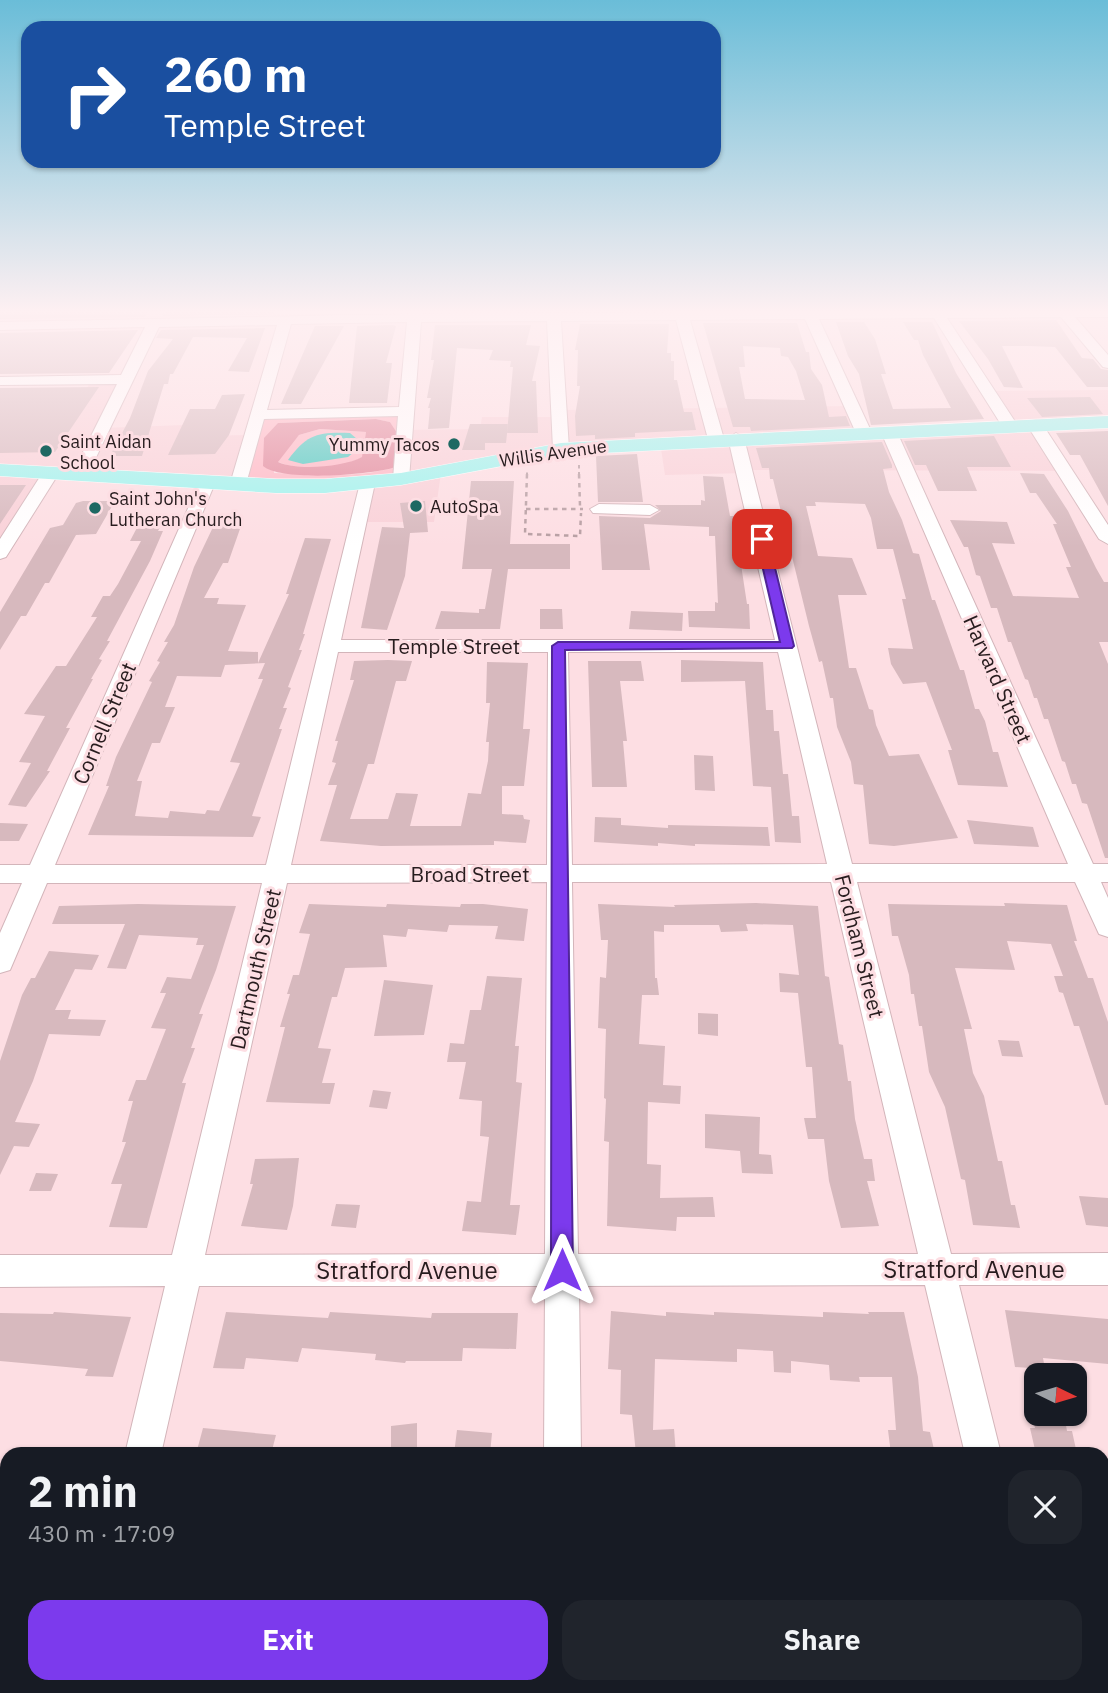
<!DOCTYPE html>
<html lang="en">
<head>
<meta charset="utf-8">
<style>
  :root { --surface:#171b24; --page:#20242c; --text:#f1f3f6; --muted:#9ea1a6; --accent:#7c3aed }
  body { margin:0; font-family:"IBM Plex Sans",sans-serif; background:var(--page); color:var(--text); height:100vh; display:flex; flex-direction:column; font-size:26px; white-space:nowrap }
  * { box-sizing:border-box; margin:0 }
  p { font-size:23px; color:var(--muted) }
  .icon { flex:none; width:38px; height:38px; fill:none; stroke:currentColor; stroke-width:2; stroke-linecap:round; stroke-linejoin:round }
  .map { position:relative; flex:1; overflow:hidden }
  .panel { position:absolute; left:0px; top:1447px; width:1110px; height:247px; display:flex; flex-direction:column; background:var(--surface); border-radius:21px 21px 0 0; box-shadow:0 2px 5px #0004 }
  .panel>* { flex:none }
  .guide { position:absolute; left:21px; top:21px; width:700px; height:147px; border-radius:21px; box-shadow:0 2px 5px #0004; background:#1a4fa0; color:#fff; overflow:hidden }
  .needle { width:46px; rotate:95deg }
  .buttons { position:absolute; left:1024px; top:1363px; display:grid; gap:14px }
  .buttons a { display:grid; place-items:center; width:63px; height:63px; border-radius:14px; background:var(--surface); box-shadow:0 2px 5px #0004; font-size:35px }
  .pin { position:absolute; display:grid; place-items:center; width:60px; height:60px; color:#fff; margin:-30px; border-radius:14px; box-shadow:0 4px 10px #0006 }
  .me { position:absolute; width:77px; margin:-38px; rotate:0deg; stroke-linejoin:round; filter:drop-shadow(0 0 5px #0008) }
  .turn { display:flex; align-items:center; gap:24px; height:147px; padding:0 28px; font-size:32px }
  .turn .icon { width:91px; height:91px; stroke-width:2.5 }
  .turn b { display:block; font-size:49px; line-height:60px }
  .round { display:grid; place-items:center; flex:none; width:74px; height:74px; border-radius:21px; background:var(--page) }
  .overview { display:flex; align-items:center; justify-content:space-between; height:119px; padding:0 28px }
  h1 { font-size:42px; font-weight:700; line-height:52px }
  .button { display:flex; gap:14px; margin-top:auto; padding:14px 28px }
  .button a { flex:1; height:80px; border-radius:21px; background:var(--accent); color:#fff; font-size:28px; font-weight:700; line-height:80px; text-align:center }
  .button a+a { background:var(--page); color:var(--text) }
  .map>svg:first-child { display:block }
  .built { fill:#f9d1d8 }
  .green { fill:#feb7c4; fill-rule:evenodd }
  .forest { fill:#e2899c; fill-rule:evenodd }
  .water { fill:#4dcac1 }
  .building { fill:#d7b9be; fill-rule:evenodd }
  .lines { fill:none; stroke-linecap:round; stroke-linejoin:round }
  .minor-casing { stroke:#d3b5ba; stroke-width:2 }
  .major-casing { stroke:#fff; stroke-width:1 }
  .path-far1 { stroke:#b69da1; stroke-width:2; stroke-dasharray:3.5 3.5; stroke-linecap:butt }
  .path { stroke:#b69da1; stroke-width:2.5; stroke-dasharray:4.5 4.5; stroke-linecap:butt }
  .minor { fill:#fff; fill-rule:evenodd }
  .major { fill:#9ef4ee; fill-rule:evenodd }
  .rail-casing { stroke:#655457; stroke-width:10 }
  .rail { stroke:#fddee3; stroke-width:8; stroke-dasharray:24; stroke-linecap:butt }
  .route { fill:#7c3aed; stroke:#51269a; stroke-width:2 }
  .poi-dot { fill:#1e6963; stroke:#fddee3; stroke-width:2.5 }
  .labels { text-anchor:middle; dominant-baseline:central; stroke-width:6; stroke-linejoin:round; paint-order:stroke }
  .far-poi-label { font-size:18px; fill:#271c1e; stroke:#fddee3; text-anchor:start }
  .far-street-label { font-size:18px; fill:#271c1e; stroke:#fddee3 }
  .street-label { font-size:21px; fill:#271c1e; stroke:#fddee3 }
  .near-street-label { font-size:24px; fill:#271c1e; stroke:#fddee3 }
</style>
</head>
<body>
<div class="map">
<svg width="1108" height="1693" viewBox="0 0 1108 1693">
  <rect width="100%" height="100%" fill="#fddee3"/>
  <path class="built" d="M92 379H127L103 428 185 425 182 436 252 435 238 484 51 473 0 553V411L75 409Z
    M1108 390V422L1035 425 1065 471 746 470V473L665 475 660 442 642 443 441 473 434 522H358L367 483 405 430 480 429 482 417H559V410L852 406 864 433 1009 426 988 391Z
    M1103 1628H1108V1687L0 1692V1642H7V1687H1102Z"/>
  <path class="green" d="M406 413 401 479 239 483 259 416ZM376 419 390 422 399 437 396 467C357 479 314 474 274 473L278 423Z
    M320 429 366 432 363 457C341 469 300 471 278 462L280 456 299 435Z"/>
  <path class="forest" d="M376 419 390 422 399 436 396 467C371 475 282 482 263 466L264 438 278 423ZM320 429 366 432 362 457C344 467 297 471 278 462L299 435Z
    M980 1688 1049 1693H0V1692Z"/>
  <path class="water" d="M350 433 357 439 354 452 348 457 303 464 288 460C307 434 318 432 350 433Z"/>
  <path class="building" d="M70 310H149L145 317 0 319V312Z
    M164 310H276L274 314 162 316Z
    M1056 320 1082 358 1093 359 1101 369 1108 370V387H1087L1055 347 1029 346H1002L1023 388 1004 387 988 359 959 321Z
    M836 322H864L875 339 886 374H881L893 409 951 408 923 355 918 340H914L903 322H932L956 373 984 419 871 425 859 374 848 356Z
    M703 323H797L806 352H809L811 369 822 385 829 417 846 416 850 426 751 431 750 427H733ZM743 346 780 348 781 356 788 357 796 371 805 400 745 399 739 367H745Z
    M580 324H669L667 353H671V361H674V380H677L684 412H692L696 430 635 433V437L595 439V435L576 436 575 416 580 386H577L578 350H575Z
    M392 325 396 326 386 363H392L387 403H349L357 326Z
    M435 325H531L526 345 540 346 532 381H536L538 433H507L513 367H510L511 361 489 360 493 350 457 348 449 428 428 429 430 408H428L431 398H427L434 360H431Z
    M315 326H344L301 404H281Z
    M265 328 249 372 228 371 247 338 193 337 173 374H170L168 384H164L142 456H110L130 418 148 371 173 339 156 338 161 330Z
    M138 330 109 373 0 374V333Z
    M99 387 55 452 0 453V388Z
    M245 394 229 435 215 454 168 455 190 409H215L222 395Z
    M1090 397 1103 414 1042 417 1027 398Z
    M470 424H508L506 443H485V450H462Z
    M1108 431V506L1080 455H1070L1056 433Z
    M994 436 1011 467H967L977 491H938L926 465H915L904 441Z
    M882 442 892 465V468L883 469 889 492 902 520 913 553 919 554 932 600H935L960 670H964L975 709H979L985 721 993 752H998L1008 787 958 785 948 750H952L926 682 903 684 891 664 888 648 913 649 902 599H906L893 549H877L871 518 865 504 815 502 816 506H806L818 556 852 558 867 595H838L849 668H856L869 709 873 710 876 725 889 756 919 754 958 838 894 846 869 844 863 785 854 784 851 762 837 727 833 698H830L822 661 819 662 809 626 773 479H770L769 468H762L756 448Z
    M637 454 643 502H598L596 456Z
    M1020 473 1044 474 1068 511 1096 568 1104 582H1108V642H1099L1108 664V858H1105L1087 804 1082 803 1076 784H1072L1065 762 1062 761 1048 719H1044L1037 698H1034L1028 680 1025 679 1011 642H1008L997 608H991L980 576 976 575 968 547H964L950 520 1007 522 1015 544 992 543 1013 596 1079 598 1066 567H1071L1053 524H1057L1036 493H1030Z
    M703 476 723 477 730 516H736L737 558H740L747 604H749L750 629 689 627 688 611H715V602L718 603 715 536H709V527L644 524 650 570H602L599 516 650 518 661 511 655 505H701V500L705 501Z
    M471 481H514L510 544H570V569H508L500 629H435L441 611 479 613V609H485L492 569H462Z
    M0 485H26L0 524Z
    M83 501H115L96 534 76 535 49 583H45L26 616H21L0 650V612L50 528 63 525 76 503Z
    M425 501 428 532 410 533 405 576 387 630 361 628 382 527 404 528 400 503Z
    M141 520H164L158 531H163L150 561 107 641H110L99 659 102 660 91 679H93L66 728H70L47 771H50L26 807 8 805 31 763 19 762 45 716 24 714 56 666H66L97 617H91L103 596H110L118 584 141 541H130Z
    M214 525 241 526 228 563H223L204 598H219L217 604 246 605 228 651 258 652V663L289 594H286L305 538 331 539 303 634H305L299 650H302L288 687 291 688 283 708H287L279 729H282L252 816 261 817 253 837 88 835 109 786H106L116 757 152 682 149 681 160 662 157 661 168 642H164L174 625 194 567ZM265 663 258 679H263L230 762 240 763 219 811 207 810 205 814 170 811 168 818 135 816 142 781H137L152 743H160L175 707H165L177 676 221 677 225 665Z
    M540 609H562L563 629H540Z
    M631 611 683 613 682 631 629 629Z
    M388 660 412 661 406 681H396L374 764H368L350 819H388L396 793 418 794 410 826H461L468 793 481 794 488 761 489 742H486L490 703H486L487 662 528 663 523 729H530L524 786H502V814L523 815 524 819 530 820 526 843 494 841V845L381 846 320 841 337 785H328L336 763 332 762 338 741H335L354 680H350L354 661Z
    M681 660 763 662 766 710H773L774 731H779L783 774H788L792 816H799L801 843 775 842 771 787 753 786 745 681 681 682Z
    M588 661H641L644 681H620L627 741H623L627 787H592Z
    M694 755 713 756 715 791 695 790Z
    M595 817 621 818V825L668 828V825L768 827 770 846 695 844V846L658 843V846L594 842Z
    M967 820 1033 827 1039 847 974 844Z
    M0 823 28 824 19 841H0Z
    M756 903 818 906 825 976 829 977 839 1044 843 1045 848 1081H851L855 1119 864 1159H872L875 1181H867L879 1226 841 1228 829 1181 824 1139H808L804 1118H816L812 1067H806L798 993 780 992 779 973 799 975 793 925 746 924 748 931 721 932 719 925H664V932L654 931 655 978H657L659 995H642L639 1044 665 1046 663 1085 681 1086 680 1104 648 1102 647 1164 661 1165 660 1198 713 1197 715 1217H677L676 1231 607 1226 609 1142 604 1141 606 1099 604 1098 606 1029 598 1028 600 977 606 978 608 940H601L598 904 675 907 674 905Z
    M1004 903 1067 905 1077 941H1074L1088 978H1093L1108 1022V1105H1105L1079 1026H1074L1063 993 1059 992 1054 976H1063L1051 944 1007 941 1015 970 955 968 972 1029H964L973 1073 984 1096 998 1161H1002L1011 1205H1015L1020 1228 973 1225 965 1180 961 1179 945 1107 929 1072 922 1026H919L914 994H911L909 975 898 936H892L888 904 1005 906Z
    M138 904 236 906 216 970 199 1014H203L191 1048H195L182 1083H186L147 1228 109 1227 122 1184H111L126 1142H122L133 1101H128L136 1080H146L166 1029 151 1028 166 993H160L167 977 191 979 204 945H196L198 938 139 935 126 969 107 968 125 924H52L59 906Z
    M309 904 386 907 387 904 460 907 461 904H483L528 909 524 941 495 939 498 926 449 925 447 932 408 929 406 937 383 935 387 967 345 968 337 997H332L318 1048 331 1049 322 1083H335L330 1104 266 1102 285 1027H280L290 994H287L293 975H299L310 934 299 933Z
    M49 951 99 955 92 970 75 969 55 1010H71L68 1019 106 1020 100 1036 49 1034 33 1081 15 1122 40 1124 29 1147 14 1146 0 1175V1061L22 995 31 978H35Z
    M487 976 522 978 515 1046H519L516 1082 522 1083 510 1205H520L516 1235 462 1231 467 1201 481 1202 489 1137 480 1136 482 1101 459 1099 466 1062H447L450 1043 464 1044 470 1010H481Z
    M384 980 433 985 424 1035 374 1036Z
    M698 1013 718 1014V1036L698 1034Z
    M998 1040 1019 1041 1023 1057 1002 1056Z
    M373 1090 391 1092 387 1109 369 1107Z
    M705 1114 760 1117 759 1154 771 1155 773 1174 742 1173 740 1151 705 1148Z
    M299 1158 293 1206 287 1230 241 1226 253 1184H250L255 1159Z
    M36 1173 58 1174 51 1191H29Z
    M1079 1196 1108 1198V1227L1086 1225Z
    M336 1204 360 1205 356 1228 331 1226Z
    M1005 1310 1108 1319V1364L1043 1358 1045 1369 1015 1367Z
    M611 1311 666 1316V1312L714 1315V1312L823 1317V1312L869 1314 868 1312H904L918 1377 923 1431 930 1432 935 1454H891L888 1430H896L892 1377H859L860 1382 830 1380 829 1365 791 1361V1373L774 1372 773 1351 737 1349V1362L655 1359 653 1430 674 1429 676 1454H636L632 1415 620 1414 621 1370 608 1369Z
    M54 1312 131 1317 113 1377 85 1376 88 1369 0 1361V1313L53 1314Z
    M226 1312 328 1318 330 1312 431 1318 432 1313H518L516 1349 463 1348 462 1361H406L405 1363 375 1360 376 1354 302 1348 298 1362 246 1358 244 1369 213 1368Z
    M1032 1414H1064L1067 1431H1072L1077 1454H1036L1030 1428H1035Z
    M417 1423V1450L391 1453V1426Z
    M203 1428 276 1435 271 1454H196Z
    M457 1430 492 1433 490 1454H454Z"/>
  <g class="lines">
    <defs>
      <path id="minor" d="M408 310H422L421 314 1108 310V317H1075L1108 355V368L1103 367 1061 317 947 318 1018 426 1010 431 1002 426 934 318 819 319 872 433 864 438 856 433 805 319 690 320 724 439 716 444 708 439 676 320 561 321 569 449 561 454 553 449 547 321 421 322 409 479 407 483 401 484 393 479 398 416 264 419 246 484 238 489 230 484 277 325 159 327 88 474 80 479 72 474 117 384 0 385V377L121 375 145 327 0 330V322L408 314ZM407 322 399 407 267 410 291 324Z
        M1035 420 1041 422 1108 525V544L1099 539 1027 425Z
        M889 427 897 432 1093 864H1108V882H1101L1108 898V937L1099 934 1075 882H857L951 1254 1108 1253V1285H959L1001 1454H965L925 1285 579 1286 581 1454H544L545 1286H199L161 1454H125L165 1286 0 1287V1255H172L262 883H47L13 963 10 970 0 973V933L22 883H0V865H30L201 479 207 478 215 483 55 865H266L361 479 367 478 375 483 341 640H775L728 438 736 433 744 438 852 864H1068L881 432ZM338 652H548L547 865H291ZM568 652H778L827 864 572 865ZM547 882 545 1254 205 1255 287 883ZM572 882H831L918 1254H578Z
        M51 468 59 473 6 557 0 559V539L45 469Z
        M599 504 650 505 659 510 650 515 593 513 590 509Z"/>
      <path id="major" d="M1108 416V428L561 455 401 485 325 493H276L0 476V464L276 479H325L401 473 561 443Z"/>
    </defs>
    <use href="#minor" class="minor-casing"/>
    <use href="#major" class="major-casing"/>
    <path class="path-far1" d="M579 465V476
      M527 476V470"/>
    <path class="path" d="M527 474 525 534 580 536 581 513
      M579 474 580 506
      M526 509H583"/>
    <use href="#minor" class="minor"/>
    <use href="#major" class="major"/>
    <defs>
      <path id="rail" d="M1102 1648H1108
        M0 1652H7
        M1102 1670H1108
        M0 1674H7"/>
    </defs>
    <use href="#rail" class="rail-casing"/>
    <use href="#rail" class="rail"/>
  </g>
  <linearGradient id="sky" x2="0" y2="1"><stop stop-color="#6abdd8"/><stop offset="0.57" stop-color="#fef0f2"/><stop offset="1" stop-color="#fef0f2" stop-opacity="0"/></linearGradient>
  <rect width="1108" height="547" fill="url(#sky)"/>
  <path class="route" d="M758 537 768 539 794 646 792 648 565 650 573 1270 570 1277 562 1280 555 1277 551 1270 552 646 558 642H780L756 539Z"/>
  <g class="poi-dot">
    <circle cx="454" cy="444" r="7"/>
    <circle cx="46" cy="451" r="7"/>
    <circle cx="416" cy="506" r="7"/>
    <circle cx="95" cy="508" r="7"/>
  </g>
  <g class="labels">
    <g class="far-poi-label">
      <text x="60" y="441">Saint Aidan<tspan x="60" dy="21">School</tspan></text>
      <text x="440" y="444" text-anchor="end">Yummy Tacos</text>
      <text x="109" y="498">Saint John's<tspan x="109" dy="21">Lutheran Church</tspan></text>
      <text x="430" y="506">AutoSpa</text>
    </g>
    <g class="far-street-label">
      <text transform="translate(553 453) rotate(-8)">Willis Avenue</text>
    </g>
    <g class="street-label">
      <text x="454" y="646">Temple Street</text>
      <text transform="translate(998 679) rotate(66)">Harvard Street</text>
      <text transform="translate(104 723) rotate(-67)">Cornell Street</text>
      <text x="470" y="874">Broad Street</text>
      <text transform="translate(860 946) rotate(76)">Fordham Street</text>
      <text transform="translate(255 969) rotate(-77)">Dartmouth Street</text>
    </g>
    <g class="near-street-label">
      <text x="974" y="1269">Stratford Avenue</text>
      <text x="407" y="1270">Stratford Avenue</text>
    </g>
  </g>
</svg>
<div class="buttons">
<a><svg class="needle" viewBox="-14 -14 28 28"><path d="M0-13l5 13h-10z" fill="#e53935"/><path d="M0 13l5-13h-10z" fill="#9ea1a6"/></svg></a>
</div>
<div class="pin" style="left:762px;top:539px;background:#d93025"><svg class="icon" aria-label="arrive" viewBox="0 0 24 24"><path d="M6 21V4h12l-3 4 3 4H6"/></svg></div>
<svg class="me" style="left:562px;top:1270px" viewBox="-20 -20 40 40"><path d="M0-17L14 15 0 8-14 15z" fill="#7c3aed" stroke="#fff" stroke-width="4"/></svg>
<div class="guide">
<div class="turn"><svg class="icon" aria-label="right" viewBox="0 0 24 24"><path d="M7 20v-9h11M14 6l5 5-5 5"/></svg><div><b>260 m</b>Temple Street</div></div>
</div>
<section class="panel">
<div class="overview"><div><h1>2 min</h1><p>430 m · 17:09</p></div><a class="round"><svg class="icon" aria-label="close" viewBox="0 0 24 24"><path d="M6 6l12 12M18 6L6 18"/></svg></a></div>
<div class="button"><a>Exit</a><a>Share</a></div>
</section>
</div>
</body>
</html>
